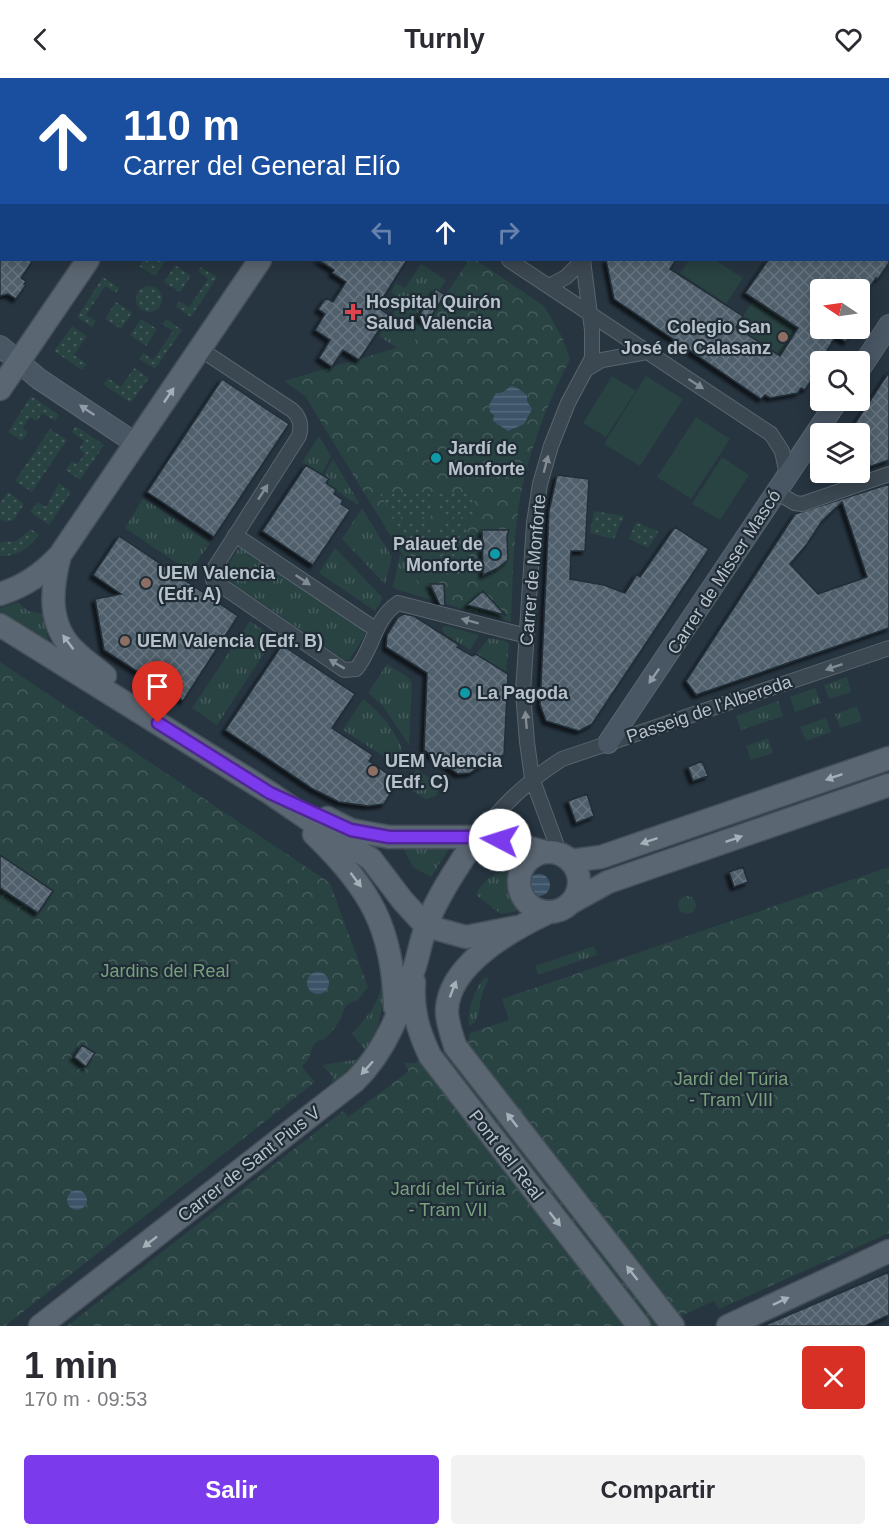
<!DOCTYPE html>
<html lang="es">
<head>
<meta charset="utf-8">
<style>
  :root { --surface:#fff; --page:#f2f2f3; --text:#2b2b33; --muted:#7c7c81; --accent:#7c3aed }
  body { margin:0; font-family:Arial,sans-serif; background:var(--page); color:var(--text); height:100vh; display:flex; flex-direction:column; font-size:22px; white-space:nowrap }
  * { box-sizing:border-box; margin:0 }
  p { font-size:20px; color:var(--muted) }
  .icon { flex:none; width:33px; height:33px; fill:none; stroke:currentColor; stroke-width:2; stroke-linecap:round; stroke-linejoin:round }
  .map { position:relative; height:1248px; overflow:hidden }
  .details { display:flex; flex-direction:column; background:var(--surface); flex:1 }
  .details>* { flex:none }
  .banner { position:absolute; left:0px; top:0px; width:890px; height:183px; box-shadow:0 3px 15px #0003; background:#1a4fa0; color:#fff; overflow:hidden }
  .needle { width:39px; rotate:283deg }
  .buttons { position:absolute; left:810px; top:201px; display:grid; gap:12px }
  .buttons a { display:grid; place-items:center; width:60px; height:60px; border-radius:6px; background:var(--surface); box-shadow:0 3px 15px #0003; font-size:30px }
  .pin { position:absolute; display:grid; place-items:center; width:51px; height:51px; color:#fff; margin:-62px -26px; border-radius:50% 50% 50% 0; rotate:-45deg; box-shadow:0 0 6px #0007 }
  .pin .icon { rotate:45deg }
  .me { position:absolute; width:66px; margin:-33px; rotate:275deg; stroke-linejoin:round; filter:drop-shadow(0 0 4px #0008) }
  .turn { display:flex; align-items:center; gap:21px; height:126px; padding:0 24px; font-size:27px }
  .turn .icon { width:78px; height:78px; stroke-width:2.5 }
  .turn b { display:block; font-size:42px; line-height:51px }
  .lanes { display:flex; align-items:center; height:57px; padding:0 24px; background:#0003; justify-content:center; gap:30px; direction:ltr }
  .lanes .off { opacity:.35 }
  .round { display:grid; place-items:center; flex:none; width:63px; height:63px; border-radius:6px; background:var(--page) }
  .overview { display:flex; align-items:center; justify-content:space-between; height:102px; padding:0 24px }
  h1 { font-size:36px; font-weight:800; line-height:45px }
  .primary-button { display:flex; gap:12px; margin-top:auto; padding:12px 24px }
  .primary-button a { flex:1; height:69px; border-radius:6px; background:var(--accent); color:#fff; font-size:24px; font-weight:800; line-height:69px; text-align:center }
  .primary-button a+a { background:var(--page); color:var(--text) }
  header { display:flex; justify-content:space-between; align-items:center; height:78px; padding:0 24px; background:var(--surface); font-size:27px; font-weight:800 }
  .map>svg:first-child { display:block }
  .grass { fill:url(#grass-tufts) }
  .park { fill:url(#park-crowns) }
  .garden { fill:url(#garden-dots) }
  .pitch { fill:#294242 }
  .water { fill:url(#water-rules) }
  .building { fill:url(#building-cross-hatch); stroke:#222e38; stroke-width:1.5; fill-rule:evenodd; filter:url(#shadow) }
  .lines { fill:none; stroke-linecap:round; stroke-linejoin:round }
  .street-casing { stroke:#59656e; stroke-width:16 }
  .secondary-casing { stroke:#59656e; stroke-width:22 }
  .primary-casing { stroke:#45505a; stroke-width:25 }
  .street { stroke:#3b4751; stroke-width:14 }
  .secondary { stroke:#495664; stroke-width:20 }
  .primary { stroke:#5a6671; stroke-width:22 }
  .oneway { fill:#808b94 }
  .oneway2 { fill:#a5b0b9 }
  .oneway3 { fill:#919ca7 }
  .route-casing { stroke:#51269a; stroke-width:15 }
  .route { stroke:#7c3aed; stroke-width:10 }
  .health-dot { fill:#e0444e; stroke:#202c36; stroke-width:2 }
  .education-dot { fill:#8d6e63; stroke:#202c36; stroke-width:2 }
  .culture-dot { fill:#0f9aa8; stroke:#202c36; stroke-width:2 }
  .labels { text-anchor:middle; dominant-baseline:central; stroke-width:4.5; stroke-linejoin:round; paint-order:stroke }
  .poi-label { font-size:18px; font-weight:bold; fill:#b8c2cb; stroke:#202c36; text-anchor:start }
  .street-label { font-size:18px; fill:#b8c2cb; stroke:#202c36 }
  .park-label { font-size:18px; fill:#77a07c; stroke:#202c36 }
</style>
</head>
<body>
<header><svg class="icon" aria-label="back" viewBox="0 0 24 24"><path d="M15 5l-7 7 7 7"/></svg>Turnly<svg class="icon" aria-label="heart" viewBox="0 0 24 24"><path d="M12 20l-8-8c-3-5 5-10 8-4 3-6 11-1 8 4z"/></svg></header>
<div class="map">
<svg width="889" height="1248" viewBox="0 0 889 1248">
  <defs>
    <pattern id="grass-tufts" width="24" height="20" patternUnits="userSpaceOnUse" patternTransform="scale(1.5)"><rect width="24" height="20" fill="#294242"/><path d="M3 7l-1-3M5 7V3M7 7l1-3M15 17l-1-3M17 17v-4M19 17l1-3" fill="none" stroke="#465c5c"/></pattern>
    <pattern id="park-crowns" width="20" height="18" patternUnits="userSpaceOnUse" patternTransform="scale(1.5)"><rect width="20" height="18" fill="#294242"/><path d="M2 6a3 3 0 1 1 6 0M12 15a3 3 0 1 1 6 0" fill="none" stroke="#465c5c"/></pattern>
    <pattern id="garden-dots" width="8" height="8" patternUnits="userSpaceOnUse" patternTransform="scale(1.5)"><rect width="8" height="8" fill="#294242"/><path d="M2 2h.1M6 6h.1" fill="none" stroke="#465c5c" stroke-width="1.8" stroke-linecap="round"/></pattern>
    <pattern id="water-rules" width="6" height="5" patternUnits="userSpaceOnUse" patternTransform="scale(1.5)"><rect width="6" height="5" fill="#3c5368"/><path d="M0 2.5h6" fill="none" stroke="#566a7c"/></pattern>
    <pattern id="building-cross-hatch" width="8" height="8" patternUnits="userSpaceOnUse" patternTransform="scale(1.5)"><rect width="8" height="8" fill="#50606c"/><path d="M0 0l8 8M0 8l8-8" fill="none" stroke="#677580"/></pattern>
    <filter id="shadow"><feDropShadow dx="-3.5" dy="3.5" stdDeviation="1.5" flood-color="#0009"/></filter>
  </defs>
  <rect width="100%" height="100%" fill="#273541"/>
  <path class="grass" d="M421 186 446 202 439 213 436 211 418 238 427 245 413 265 397 270 379 258 397 230V226L392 222 395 217 391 214 396 205 405 210Z
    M319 358 331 378 321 397 302 384Z
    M333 381 359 425 358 427 325 405 323 399Z
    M143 420 210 465 190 494 125 450Z
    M362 430 392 479 385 506 342 461Z
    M243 470 364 551 365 557 349 582H345L223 499 222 495 238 471Z
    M335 470 383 520 375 533 319 495Z
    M400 476 423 511 430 506 439 524 398 512 393 509Z
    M18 524 28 533 43 536 49 565 0 534V530Z
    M250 543 274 560 217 647 192 630Z
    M445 548H447L479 557 470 572 445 556 442 551Z
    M489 560 505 563 509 566 506 595 476 576Z
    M387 586 409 600 412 605 409 667 383 628 368 615Z
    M847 599 851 614 829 621 824 607Z
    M815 610 821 625 795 634 790 619Z
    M363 621C385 638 406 665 406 693L343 652Z
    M778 623 783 638 741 652 736 638Z
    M857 628 862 643 840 650 835 636Z
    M826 640 831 654 806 663 800 649Z
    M768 660 773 675 751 682 746 668Z
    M416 691 433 702 438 712 436 718 425 721 405 708Z
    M402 767 450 769 431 799 413 789Z
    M514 790C507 806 511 819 522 832L501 836 476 817C483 801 496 794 514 790Z
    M678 827a9 9 0 1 1 18 0a9 9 0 1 1-18 0Z
    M594 868 597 877 538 897 535 888Z
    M382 899C384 925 381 951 366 973L352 956C369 936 380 926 382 899Z
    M485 899 489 901C485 908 483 914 481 921 478 932 481 943 469 948 467 930 474 913 485 899Z
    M360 981 352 991 330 1009 333 999 322 987Z"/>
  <path class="park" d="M469 182H476L544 228 562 259 570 281C550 320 535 358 524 401 513 447 513 497 511 544L439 524 430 507 423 511 305 318 284 303 413 265Z
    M0 584 330 805 368 909 357 923C342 925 345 935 338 945 335 951 329 956 325 961 312 963 313 970 309 980 307 983 304 986 302 989L315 1004 5 1248H0Z
    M889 789V1155L719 1231 714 1223 659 1248H67L343 1033 348 1039 409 993 404 985H414L468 962 470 955 509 942 502 921Z"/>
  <path class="garden" d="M143 182H166L155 198 139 188Z
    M175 187 191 198 180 214 164 204Z
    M201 189 217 199 191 239 176 229 179 223 189 229 208 201 198 193Z
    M103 199 119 210 116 215 105 208 86 237 96 243 92 249 77 239Z
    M136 221a13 13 0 1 1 26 0a13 13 0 1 1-26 0Z
    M116 224 132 235 121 251 105 241Z
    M141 241 157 251 146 268 130 257Z
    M166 241 182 252 155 291 139 281 143 275 153 282 173 253 162 246Z
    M72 248 87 258 74 277 87 286 82 292 54 273Z
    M134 290 149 300 131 325 103 306 108 300 121 309Z
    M31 318 59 337 55 343 42 335 37 343 30 339 23 350 28 354 22 363 8 354Z
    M76 348 104 367 80 402 66 392 72 383 77 386 85 376 79 371 84 363 72 354Z
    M50 351 67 362 32 414 15 403Z
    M59 405 71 414 49 447 30 434 38 424 46 429Z
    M8 414 24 426 14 442 5 444 0 441V425Z
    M474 414 475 447 464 439H437L436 416Z
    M380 416H430L431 439H394Z
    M594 433 624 438 614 461 590 455Z
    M636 444 659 454 648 470 629 461Z
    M431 445V466L410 468 397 446Z
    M437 445C449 445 463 441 468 454L459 459 455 467 437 465Z
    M31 451 39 457C28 471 18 478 0 478V464L16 463Z
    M455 476 458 485 468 489 456 498 438 499 437 479 440 477Z"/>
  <path class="pitch" d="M689 182H715L743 200 726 226 680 195Z
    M754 221 798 250 780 278 736 249Z
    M612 298 636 313 606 359 583 345Z
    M646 298 683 321 640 388 604 366Z
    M696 339 730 361 691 421 657 399Z
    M722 379 749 397 720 442 692 426Z"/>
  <path class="water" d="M511 308C518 309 522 314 527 317V323L532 331 524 346 508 353 493 343 494 337 490 334 489 327 496 315H502Z
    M528 807a11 11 0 1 1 22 0a11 11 0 1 1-22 0Z
    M307 905a11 11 0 1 1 22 0a11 11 0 1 1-22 0Z
    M67 1122a10 10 0 1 1 20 0a10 10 0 1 1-20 0Z"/>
  <path class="building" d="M0 182H33L21 200 26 203 24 206 26 207 16 221 8 216 0 218Z
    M318 182H407L377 229 389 237 359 282 343 272 332 289 319 280 330 262 315 252 325 236 318 231 326 220 333 224 346 204 332 195 334 192Z
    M606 182H676L670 191 743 238 736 249 780 278 798 250 745 215 768 182H889V185L878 201 876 200 860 224V212H820V250H855L846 264 836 258 812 297 814 298 805 312 801 310 798 315 770 320 765 317 761 321 614 221Z
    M436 211 445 217 427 245 418 239Z
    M889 294V382L860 392V356H848Z
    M222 301 289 346 214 459 147 414Z
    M306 387 329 401 326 405 336 412 334 416 343 422 341 426 350 432 313 487 262 453Z
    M557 397 589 401 585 473H571L570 501 604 507 625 515 637 496 640 499 675 449 709 471 592 646 579 653 546 643 540 627 549 433Z
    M889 406V550L696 617 686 603 795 436ZM842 424 867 499 818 516 790 486 807 466 822 443Z
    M482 452H509L507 458 508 482 498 490 483 497Z
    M119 458 238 538 183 623 104 572 95 521 121 516 93 497Z
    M430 506H444L445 528 440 527Z
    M483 513 505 537 467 527Z
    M404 536 414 538 459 567 457 569 472 578 476 576 508 596 504 677 489 683 470 695 458 696 424 672 427 595 386 569 387 557 398 539Z
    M282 567 355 616 332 650 373 677 369 683 398 703 384 726 368 728 339 724 313 711 225 652Z
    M702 683 708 698 693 703 688 689Z
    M587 716 594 738 576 745 568 723Z
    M0 777 53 813 38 835 0 810Z
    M743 789 748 804 734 809 729 794Z
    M82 967 95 975 86 989 74 979Z
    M889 1194V1237L865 1248H763Z"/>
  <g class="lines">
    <defs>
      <path id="street" d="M555 2 556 0
        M702 2 703 0
        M509 182 771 356 782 373 787 397
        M549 208 566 199 583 182
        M200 271 292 332C300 339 302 347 299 358L212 494 213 502 344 592 356 591C374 570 373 542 398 525L527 558
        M587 291 602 282 647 274
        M776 414 795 425 802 426 889 396
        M235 457 375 551
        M477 759C504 726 526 704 562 681L889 570
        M560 776 532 700 527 664 523 614 534 445 540 406 551 368 568 325 592 280V252L583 182"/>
      <path id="secondary" d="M744 0 747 2
        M888 95 889 96
        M0 268 39 301 135 365
        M860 291 889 247
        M608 665 838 322"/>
      <path id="primary" d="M211 2 212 0
        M380 2 381 0
        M0 311 88 182
        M60 477C51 511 47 548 76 574 85 583 96 590 105 598
        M0 516C25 508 42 496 60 477L260 182
        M0 547 270 715 324 752 371 781 403 823 426 848 466 859 517 849
        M327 740 351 752 389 759H477L500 762 545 774
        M314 756C370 810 393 850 395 929
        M519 804a30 30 0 1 1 60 0a30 30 0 1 1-60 0Z
        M570 783 601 779 889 680
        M572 824 608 804 889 707
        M547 835C511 852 450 886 447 931 446 942 452 957 455 968L673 1248
        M414 904C412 933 418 952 430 978L639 1248
        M40 1248 355 1003C387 971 400 933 414 891 419 876 421 861 427 846 439 815 459 787 477 759
        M728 1248 889 1173"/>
    </defs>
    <use href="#street" class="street-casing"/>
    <use href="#secondary" class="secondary-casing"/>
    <use href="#primary" class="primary-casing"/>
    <use href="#street" class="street"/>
    <use href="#secondary" class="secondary"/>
    <use href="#primary" class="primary"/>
  </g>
  <defs><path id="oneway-solid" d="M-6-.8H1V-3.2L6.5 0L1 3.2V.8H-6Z" transform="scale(1.5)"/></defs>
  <g class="oneway">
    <use href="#oneway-solid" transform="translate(696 306) rotate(33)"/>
    <use href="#oneway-solid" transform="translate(546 386) rotate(-75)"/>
    <use href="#oneway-solid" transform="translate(263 414) rotate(-57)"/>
    <use href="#oneway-solid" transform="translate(303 502) rotate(34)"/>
    <use href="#oneway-solid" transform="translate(470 543) rotate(-165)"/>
    <use href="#oneway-solid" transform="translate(337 586) rotate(-149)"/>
    <use href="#oneway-solid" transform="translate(834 589) rotate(161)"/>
    <use href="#oneway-solid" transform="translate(526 642) rotate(-95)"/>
  </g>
  <g class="oneway2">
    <use href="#oneway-solid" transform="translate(169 317) rotate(-56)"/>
    <use href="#oneway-solid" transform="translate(68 564) rotate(-127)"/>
    <use href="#oneway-solid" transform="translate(834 699) rotate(161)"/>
    <use href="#oneway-solid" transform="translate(734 761) rotate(-19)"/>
    <use href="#oneway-solid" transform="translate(649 763) rotate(161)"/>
    <use href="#oneway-solid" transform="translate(356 802) rotate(53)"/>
    <use href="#oneway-solid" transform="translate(453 911) rotate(-69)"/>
    <use href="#oneway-solid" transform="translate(367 990) rotate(132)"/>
    <use href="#oneway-solid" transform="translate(512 1042) rotate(-128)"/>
    <use href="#oneway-solid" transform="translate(555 1141) rotate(52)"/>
    <use href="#oneway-solid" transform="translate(150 1164) rotate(142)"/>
    <use href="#oneway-solid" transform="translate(632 1195) rotate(-128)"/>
    <use href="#oneway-solid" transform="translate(781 1223) rotate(-25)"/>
  </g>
  <g class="oneway3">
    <use href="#oneway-solid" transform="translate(87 332) rotate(-146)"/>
    <use href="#oneway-solid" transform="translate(654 598) rotate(125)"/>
  </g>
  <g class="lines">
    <defs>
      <path id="route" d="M158 645 270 715 351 752 389 759H477L500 762"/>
    </defs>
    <use href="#route" class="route-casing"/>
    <use href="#route" class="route"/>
  </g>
  <path class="health-dot" d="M350 225h6v6h6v6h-6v6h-6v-6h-6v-6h6z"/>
  <g class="education-dot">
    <circle cx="783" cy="259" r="6"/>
    <circle cx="146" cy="505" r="6"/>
    <circle cx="125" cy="563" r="6"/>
    <circle cx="373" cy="693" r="6"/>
  </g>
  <g class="culture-dot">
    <circle cx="436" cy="380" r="6"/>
    <circle cx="495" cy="476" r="6"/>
    <circle cx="465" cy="615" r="6"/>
  </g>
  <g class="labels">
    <g class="poi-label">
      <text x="366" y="224">Hospital Quirón<tspan x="366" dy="21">Salud Valencia</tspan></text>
      <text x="771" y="249" text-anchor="end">Colegio San<tspan x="771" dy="21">José de Calasanz</tspan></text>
      <text x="448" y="370">Jardí de<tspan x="448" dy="21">Monforte</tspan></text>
      <text x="483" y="466" text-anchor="end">Palauet de<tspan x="483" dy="21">Monforte</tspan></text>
      <text x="158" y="495">UEM Valencia<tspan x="158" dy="21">(Edf. A)</tspan></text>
      <text x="137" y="563">UEM Valencia (Edf. B)</text>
      <text x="477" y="615">La Pagoda</text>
      <text x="385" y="683">UEM Valencia<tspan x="385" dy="21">(Edf. C)</tspan></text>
    </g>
    <g class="street-label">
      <text transform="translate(533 492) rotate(-85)">Carrer de Monforte</text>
      <text transform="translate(724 494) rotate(-57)">Carrer de Misser Mascó</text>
      <text transform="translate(709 631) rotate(-19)">Passeig de l'Albereda</text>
      <text transform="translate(506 1077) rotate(52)">Pont del Real</text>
      <text transform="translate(249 1086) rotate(-38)">Carrer de Sant Pius V</text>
    </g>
    <g class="park-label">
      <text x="165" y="893">Jardins del Real</text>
      <text x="731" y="1001">Jardí del Túria<tspan x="731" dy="21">- Tram VIII</tspan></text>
      <text x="448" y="1111">Jardí del Túria<tspan x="448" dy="21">- Tram VII</tspan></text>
    </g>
  </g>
</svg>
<div class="buttons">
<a><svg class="needle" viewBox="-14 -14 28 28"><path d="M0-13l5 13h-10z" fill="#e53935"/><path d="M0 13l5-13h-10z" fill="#7c7c81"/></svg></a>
<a><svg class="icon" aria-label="search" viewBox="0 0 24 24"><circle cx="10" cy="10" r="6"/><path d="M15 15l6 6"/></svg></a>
<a><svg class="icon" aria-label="layers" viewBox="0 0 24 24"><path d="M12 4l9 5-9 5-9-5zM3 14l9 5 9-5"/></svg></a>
</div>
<div class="pin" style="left:158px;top:645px;background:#d93025"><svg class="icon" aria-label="arrive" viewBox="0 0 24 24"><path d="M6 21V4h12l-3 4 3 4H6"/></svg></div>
<svg class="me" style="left:500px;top:762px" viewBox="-20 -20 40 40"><circle r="19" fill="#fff"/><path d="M0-13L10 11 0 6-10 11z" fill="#7c3aed"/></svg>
<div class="banner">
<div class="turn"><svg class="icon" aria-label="ahead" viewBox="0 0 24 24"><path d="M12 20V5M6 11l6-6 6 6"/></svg><div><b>110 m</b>Carrer del General Elío</div></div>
<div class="lanes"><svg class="icon off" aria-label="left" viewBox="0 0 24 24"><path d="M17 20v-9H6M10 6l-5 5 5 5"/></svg><svg class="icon" aria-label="ahead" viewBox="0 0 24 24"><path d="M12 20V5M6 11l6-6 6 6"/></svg><svg class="icon off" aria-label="right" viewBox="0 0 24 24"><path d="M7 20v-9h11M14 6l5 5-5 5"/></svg></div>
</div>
</div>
<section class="details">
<div class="overview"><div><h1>1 min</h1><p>170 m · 09:53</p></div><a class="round" style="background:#d93025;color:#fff"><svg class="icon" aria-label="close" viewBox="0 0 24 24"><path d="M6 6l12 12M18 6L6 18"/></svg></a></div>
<div class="primary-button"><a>Salir</a><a>Compartir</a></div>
</section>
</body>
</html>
